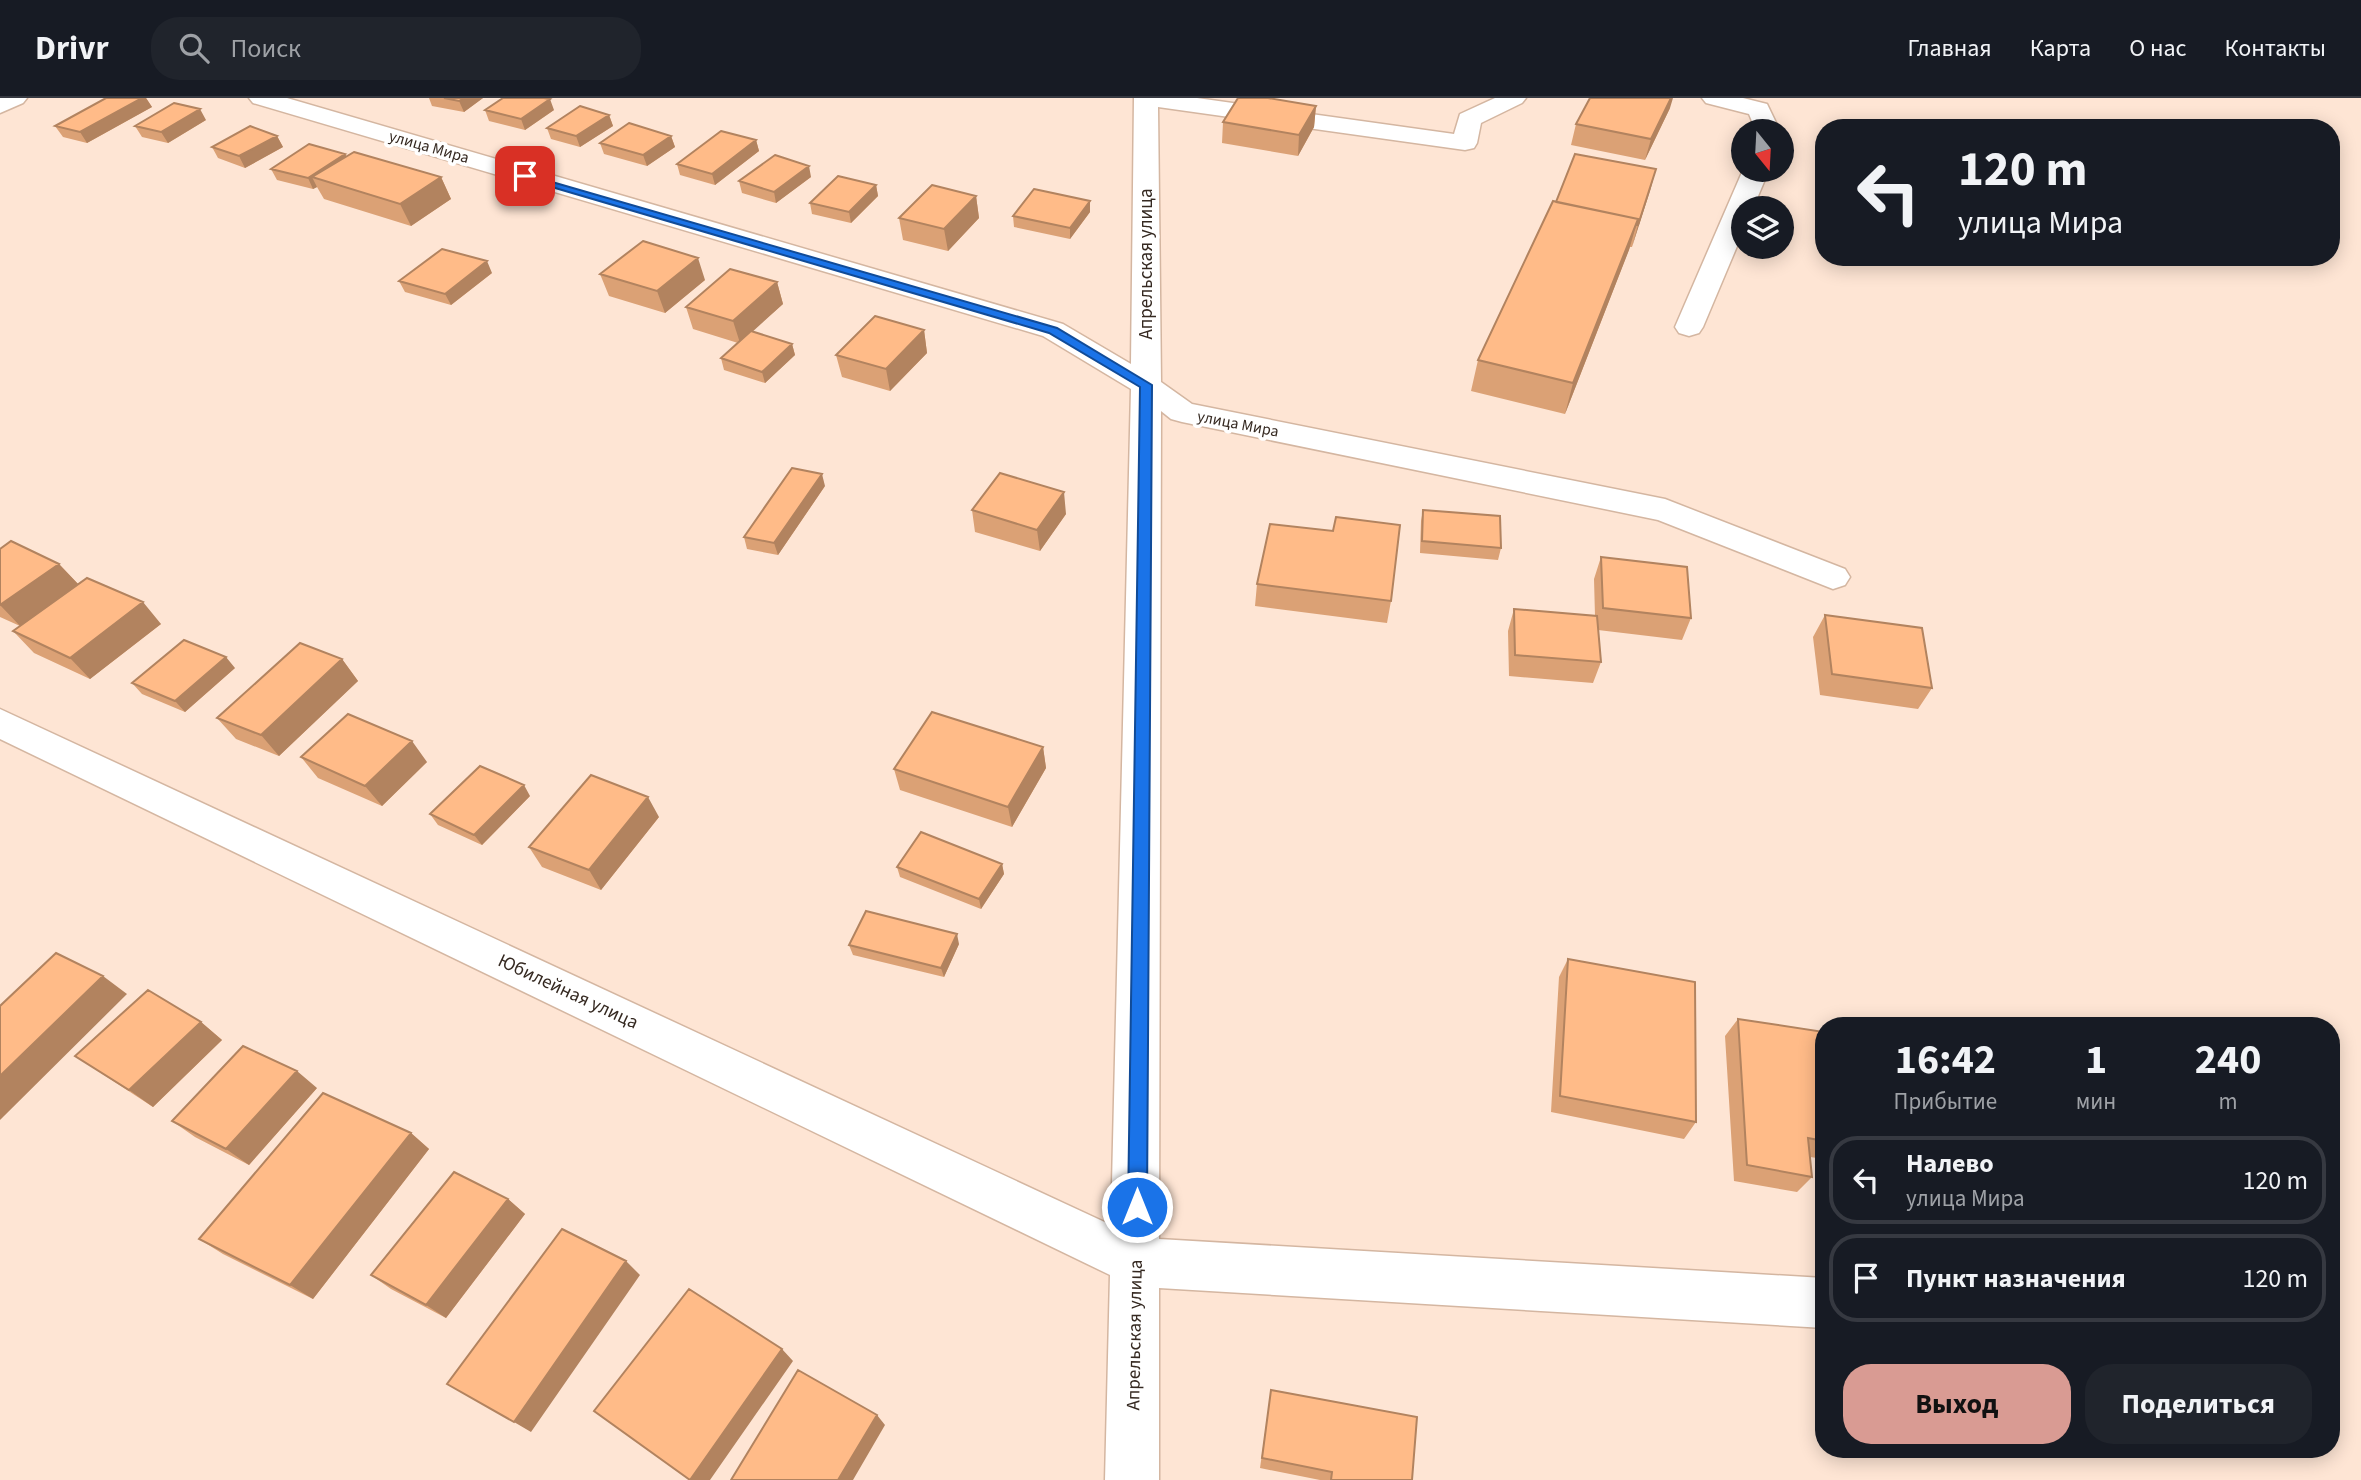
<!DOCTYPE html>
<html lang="ru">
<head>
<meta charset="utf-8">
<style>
  :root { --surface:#171b24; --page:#20242c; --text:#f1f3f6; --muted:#9ea1a6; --line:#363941; --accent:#d99b93 }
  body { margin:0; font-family:"Source Sans 3",sans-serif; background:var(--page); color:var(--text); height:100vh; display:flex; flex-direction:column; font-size:26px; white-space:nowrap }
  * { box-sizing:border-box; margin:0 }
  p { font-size:23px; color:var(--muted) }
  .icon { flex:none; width:38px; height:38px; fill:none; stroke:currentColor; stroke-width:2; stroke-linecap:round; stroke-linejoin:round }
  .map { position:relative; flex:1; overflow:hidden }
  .side { position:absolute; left:1815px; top:919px; width:525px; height:441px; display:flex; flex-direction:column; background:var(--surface); border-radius:28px; box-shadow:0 4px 18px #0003 }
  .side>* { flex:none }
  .banner { position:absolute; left:1815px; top:21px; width:525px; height:147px; border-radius:28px; box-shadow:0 4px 18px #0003; background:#171b24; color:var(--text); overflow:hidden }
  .needle { width:46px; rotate:162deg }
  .fabs { position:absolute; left:1731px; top:21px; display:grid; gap:14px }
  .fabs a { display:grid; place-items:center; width:63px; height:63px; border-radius:50%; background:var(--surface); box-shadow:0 4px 18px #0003; font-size:35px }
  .pin { position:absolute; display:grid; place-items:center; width:60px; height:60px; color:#fff; margin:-30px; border-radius:14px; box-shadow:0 4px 10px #0006 }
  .me { position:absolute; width:77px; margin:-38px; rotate:0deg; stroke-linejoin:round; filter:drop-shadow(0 0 5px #0008) }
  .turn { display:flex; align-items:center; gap:24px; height:147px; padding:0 28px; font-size:32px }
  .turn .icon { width:91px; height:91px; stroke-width:2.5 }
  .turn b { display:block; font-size:49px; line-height:60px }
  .eta { display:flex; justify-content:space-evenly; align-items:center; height:119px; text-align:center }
  .eta b { font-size:42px; font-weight:700; line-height:49px }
  .cta { display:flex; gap:14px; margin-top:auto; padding:14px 28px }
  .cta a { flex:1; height:80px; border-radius:28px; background:var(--accent); color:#111; font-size:28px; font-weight:700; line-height:80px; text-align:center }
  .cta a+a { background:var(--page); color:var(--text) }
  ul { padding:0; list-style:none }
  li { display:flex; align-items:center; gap:21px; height:88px; margin:0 14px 10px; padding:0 14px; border:4px solid var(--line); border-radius:28px }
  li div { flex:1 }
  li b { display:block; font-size:26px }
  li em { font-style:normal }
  header { display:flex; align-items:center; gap:42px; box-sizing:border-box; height:98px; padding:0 35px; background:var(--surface); border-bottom:2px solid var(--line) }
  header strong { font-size:33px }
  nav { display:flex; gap:38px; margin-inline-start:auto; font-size:24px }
  .search { width:490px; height:63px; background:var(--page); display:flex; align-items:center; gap:18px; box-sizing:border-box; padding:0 24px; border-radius:28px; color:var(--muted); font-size:26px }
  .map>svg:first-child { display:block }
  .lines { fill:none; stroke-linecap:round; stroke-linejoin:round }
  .minor-casing { stroke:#d4b6a1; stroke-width:3 }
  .minor { fill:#fff; fill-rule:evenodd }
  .wall { fill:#dba175 }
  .shaded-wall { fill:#b2835f }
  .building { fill:#fb8; stroke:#b2835f; stroke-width:2 }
  .route { fill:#1a73e8; stroke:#114b97; stroke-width:2 }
  .labels { text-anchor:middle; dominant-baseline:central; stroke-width:7; stroke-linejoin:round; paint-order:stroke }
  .far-street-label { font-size:16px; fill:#352921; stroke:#fff }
  .street-label { font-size:19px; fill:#352921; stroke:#fff }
</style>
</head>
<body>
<header>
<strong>Drivr</strong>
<div class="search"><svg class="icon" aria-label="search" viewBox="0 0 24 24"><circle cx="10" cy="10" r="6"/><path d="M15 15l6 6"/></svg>Поиск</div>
<nav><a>Главная</a><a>Карта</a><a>О нас</a><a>Контакты</a></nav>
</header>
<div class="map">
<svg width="2361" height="1382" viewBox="0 0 2361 1382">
  <rect width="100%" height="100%" fill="#fee5d4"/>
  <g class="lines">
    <defs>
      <path id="minor" d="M0 0H27L23 5 0 15Z
        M249 0H287L1063 226 1131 266 1134 0H1197L1454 36 1460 16 1495 0H1526L1522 5 1481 25 1477 45 1474 50 1465 52 1158 9 1161 284 1192 306 1665 401 1845 471 1850 479 1845 487 1833 491 1658 422 1182 324 1171 321 1161 313 1159 1141 1824 1180V1230L1159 1190V1382H1105L1110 1177 0 641V611L1111 1127 1131 291 1043 238 253 5Z
        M1702 0H1743L1767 6 1780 33H1756L1749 16 1706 5Z
        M1743 72H1769L1753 110H1743V134L1703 229 1699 235 1689 238 1679 235 1675 229Z"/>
    </defs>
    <use href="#minor" class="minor-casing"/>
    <use href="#minor" class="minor"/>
  </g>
  <path class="wall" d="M106 0H146L152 9 87 45 63 39 55 28Z
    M429 0H483L464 14 432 8Z
    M1316 8 1314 29 1298 58 1222 45 1223 24Z
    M1670 10 1645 62 1571 47 1576 26Z
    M485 12H554L525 32 489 23Z
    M609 17 613 28 580 49 551 41 547 30Z
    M206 22 168 45 142 39 135 28Z
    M277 38 283 49 245 70 218 60 212 49Z
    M671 38 675 49 647 68 604 56 600 45Z
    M756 42 759 53 715 87 680 77 677 66Z
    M345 56 347 59 441 79 451 101 411 128 324 101 317 89 313 91 277 82 271 71Z
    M1656 71 1632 149H1630L1565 316 1471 293 1478 262 1556 104Z
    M811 79 776 105 742 95 739 83Z
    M876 87 878 98 851 125 812 116 810 105Z
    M976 98 979 120 948 153 903 142 899 120Z
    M1090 114 1070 141 1014 129 1013 118Z
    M492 175 451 207 405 194 399 183Z
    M600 176 705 182 665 215 609 198Z
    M777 184 783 206 752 233 792 246 795 257 765 285 724 272 721 260 738 245 693 231 686 209Z
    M924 232 927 255 890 293 842 279 836 257Z
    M825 388 778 457 747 451 744 439Z
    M972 412 1066 416 1040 453 975 434Z
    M1423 412 1501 450 1498 462 1420 455 1421 423Z
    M0 451 59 466 78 486 161 526 90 581 34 555 13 533 20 528 0 519Z
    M1601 459 1691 520 1682 542 1598 532 1601 564 1593 585 1509 578 1508 533 1514 511 1595 518 1594 481Z
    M1257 486 1391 503 1387 525 1255 508Z
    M1825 517 1932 590 1918 611 1820 597 1813 539Z
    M342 561 358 583 279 658 236 641 217 620Z
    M235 570 185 614 142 596 132 585Z
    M1043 649 1046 670 1012 729 900 692 894 671Z
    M301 659 427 664 382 708 318 680Z
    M530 698 482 747 438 727 430 716Z
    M659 719 601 792 542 769 529 749Z
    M1002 766 1004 776 981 811 900 779 897 769Z
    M959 846 944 879 853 857 849 847Z
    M1568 861 1696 1024 1684 1041 1551 1014 1559 879Z
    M1738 921 1824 934V1061L1810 1059 1812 1079 1797 1094 1734 1083 1725 938Z
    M201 924 222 942 153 1009 75 958Z
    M317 990 249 1067 195 1039 172 1023Z
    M411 1035 429 1051 313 1201 223 1156 199 1141Z
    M508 1101 525 1116 446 1220 391 1191 371 1177Z
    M1271 1292 1412 1382H1320L1260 1370Z"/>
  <path class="shaded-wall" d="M142 0H146L152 9 87 45 80 34Z
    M464 0H483L464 14 459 3Z
    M1671 0H1673L1670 10 1645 62 1651 41Z
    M550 1 554 12 525 32 521 21Z
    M1316 8 1314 29 1298 58 1299 37Z
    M200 11 206 22 168 45 161 34Z
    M609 17 613 28 580 49 576 38Z
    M277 38 283 49 245 70 239 58Z
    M671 38 675 49 647 68 643 57Z
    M756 42 759 53 715 87 712 76Z
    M345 56 351 67 312 79 317 89 313 91 308 80Z
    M809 68 811 79 776 105 774 94Z
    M1656 71 1650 93 1632 149 1638 127Z
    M441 79 451 101 411 128 400 106Z
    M876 87 878 98 851 125 849 114Z
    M976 98 979 120 948 153 944 131Z
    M1090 103V114L1070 141V130Z
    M1638 121 1629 152 1565 316 1573 285Z
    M698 160 705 182 665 215 657 193Z
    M487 163 492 175 451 207 445 196Z
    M777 184 783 206 740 245 733 223Z
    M924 232 927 255 890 293 886 271Z
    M792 246 795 257 765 285 762 274Z
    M822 376 825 388 778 457 774 445Z
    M1064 394 1066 416 1040 453 1037 432Z
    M59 466 79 487 21 529 0 507Z
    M143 504 161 526 90 581 70 560Z
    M226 559 235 570 185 614 175 603Z
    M342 561 358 583 279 658 261 637Z
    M412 643 427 664 382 708 365 688Z
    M1043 649 1046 670 1012 729 1008 709Z
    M524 687 530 698 482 747 474 737Z
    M648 699 659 719 601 792 589 772Z
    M1002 766 1004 776 981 811 979 801Z
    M957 836 959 846 944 879 941 870Z
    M103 878 127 896 0 1022V978Z
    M201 924 222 942 153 1009 129 992Z
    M297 973 317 990 249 1067 226 1051Z
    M411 1035 429 1051 313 1201 290 1187Z
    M508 1101 525 1116 446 1220 426 1207Z
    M626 1163 640 1177 531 1334 514 1324Z
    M782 1251 793 1263 710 1382H690Z
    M877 1317 885 1327 853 1382H838Z"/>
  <path class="building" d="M106 0H142L80 34 55 28Z
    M444 0H464L459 3Z
    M503 0H544L550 1 521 21 485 12Z
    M1238 0H1268L1316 8 1299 37 1223 24Z
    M1590 0H1671L1651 41 1576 26Z
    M174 5 200 11 161 34 135 28Z
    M580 8 609 17 576 38 547 30Z
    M629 25 671 38 643 57 600 45Z
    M250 28 277 38 239 58 212 49Z
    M721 33 756 42 712 76 677 66Z
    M309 46 345 56 308 80 271 71Z
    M354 54 441 79 400 106 312 79Z
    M1575 56 1656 71 1638 127H1636L1638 121 1556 104Z
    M775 57 809 68 774 94 739 83Z
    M838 78 876 87 849 114 810 105Z
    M932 87 976 98 944 131 899 120Z
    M1034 91 1090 103 1070 130 1013 118Z
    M1553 103 1638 121 1573 285 1478 262Z
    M643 143 698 160 657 193 600 176Z
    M442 151 487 163 445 196 399 183Z
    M730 171 777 184 733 223 686 209Z
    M875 218 924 232 886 271 836 257Z
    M751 233 792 246 762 274 721 260Z
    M792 370 822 376 774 445 744 439Z
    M1000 375 1064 394 1037 432 972 412Z
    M1423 412 1500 418 1501 450 1422 443Z
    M1336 419 1400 427 1391 503 1257 486 1270 426 1333 433Z
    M11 443 59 466 0 507V451Z
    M1601 459 1687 469 1691 520 1603 510Z
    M87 480 143 504 70 560 13 533Z
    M1514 511 1597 518 1601 564 1515 557Z
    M1825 517 1922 530 1932 590 1832 576Z
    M184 542 226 559 175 603 132 585Z
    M300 545 342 561 261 637 217 620Z
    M932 614 1043 649 1008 709 894 671Z
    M348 616 412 643 365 688 301 659Z
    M480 668 524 687 474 737 430 716Z
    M591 677 648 699 589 772 529 749Z
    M921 734 1002 766 979 801 897 769Z
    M866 813 957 836 941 870 849 847Z
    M56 855 103 878 0 978V908Z
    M1568 861 1695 884 1696 1024 1560 998Z
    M148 892 201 924 129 992 75 958Z
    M1738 921 1824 934V1043L1808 1040 1812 1079 1747 1067Z
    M243 948 297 973 226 1051 172 1023Z
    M323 995 411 1035 290 1187 199 1141Z
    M454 1074 508 1101 426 1207 371 1177Z
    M562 1131 626 1163 514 1324 447 1286Z
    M689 1191 782 1251 690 1382 594 1313Z
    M798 1272 877 1317 838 1382H731Z
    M1271 1292 1417 1319 1412 1382H1331L1332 1374 1262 1360Z"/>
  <path class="route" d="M521 75 1057 230 1152 287 1147 1109 1144 1116 1137 1119 1130 1116 1128 1109 1140 289 1049 235 521 80Z"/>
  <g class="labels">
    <g class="far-street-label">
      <text transform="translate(429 49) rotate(16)">улица Мира</text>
      <text transform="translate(1238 326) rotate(11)">улица Мира</text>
    </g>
    <g class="street-label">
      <text transform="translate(1146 166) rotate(-90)">Апрельская улица</text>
      <text transform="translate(568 894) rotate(25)">Юбилейная улица</text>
      <text transform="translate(1135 1237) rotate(-89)">Апрельская улица</text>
    </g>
  </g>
</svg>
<div class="fabs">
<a><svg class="needle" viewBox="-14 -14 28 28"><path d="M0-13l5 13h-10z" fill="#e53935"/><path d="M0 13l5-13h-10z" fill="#9ea1a6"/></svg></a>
<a><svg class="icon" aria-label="layers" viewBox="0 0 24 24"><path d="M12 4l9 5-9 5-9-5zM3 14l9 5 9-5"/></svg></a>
</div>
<div class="pin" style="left:525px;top:78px;background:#d93025"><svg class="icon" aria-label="arrive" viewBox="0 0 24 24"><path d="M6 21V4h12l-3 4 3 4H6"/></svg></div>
<svg class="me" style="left:1137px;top:1109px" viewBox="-20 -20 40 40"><circle r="17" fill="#1a73e8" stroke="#fff" stroke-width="3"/><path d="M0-11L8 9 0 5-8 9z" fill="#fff"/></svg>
<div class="banner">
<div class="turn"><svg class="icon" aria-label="left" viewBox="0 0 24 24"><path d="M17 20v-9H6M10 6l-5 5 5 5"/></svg><div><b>120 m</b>улица Мира</div></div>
</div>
<section class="side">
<div class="eta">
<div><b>16:42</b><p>Прибытие</p></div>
<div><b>1</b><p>мин</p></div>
<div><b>240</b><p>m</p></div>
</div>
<ul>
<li><svg class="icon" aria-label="left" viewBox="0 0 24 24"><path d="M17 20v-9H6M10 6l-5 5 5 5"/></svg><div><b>Налево</b><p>улица Мира</p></div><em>120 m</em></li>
<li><svg class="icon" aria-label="arrive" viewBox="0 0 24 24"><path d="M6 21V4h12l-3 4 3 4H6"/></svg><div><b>Пункт назначения</b></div><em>120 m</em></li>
</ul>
<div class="cta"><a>Выход</a><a>Поделиться</a></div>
</section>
</div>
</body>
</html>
